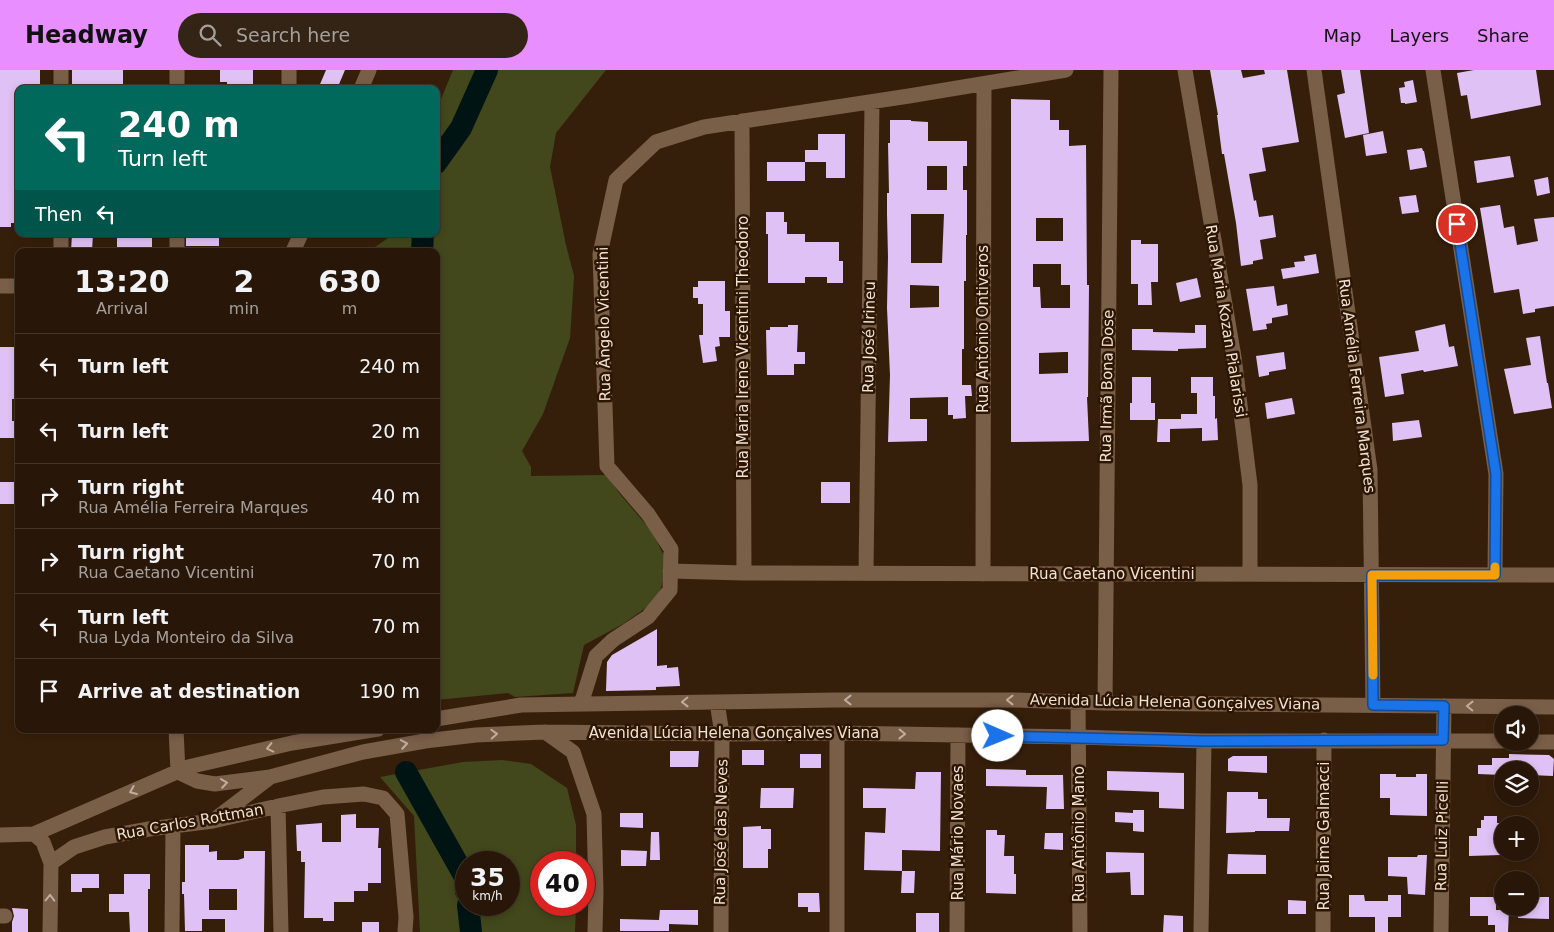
<!DOCTYPE html>
<html lang="en">
<head>
<meta charset="utf-8">
<style>
  :root { --surface:#281708; --page:#342416; --text:#f1f3f6; --muted:#a59f9c; --line:#443629; --accent:#e88eff }
  body { margin:0; font-family:"DejaVu Sans",sans-serif; background:var(--page); color:var(--text); height:100vh; display:flex; flex-direction:column; font-size:19px; white-space:nowrap }
  * { box-sizing:border-box; margin:0 }
  p { font-size:16px; color:var(--muted) }
  .icon { flex:none; width:28px; height:28px; fill:none; stroke:currentColor; stroke-width:2; stroke-linecap:round; stroke-linejoin:round }
  .map { position:relative; flex:1; overflow:hidden }
  .panel { position:absolute; left:15px; top:178px; width:425px; height:485px; display:flex; flex-direction:column; background:var(--surface); border-radius:10px; box-shadow:0 2px 8px #0003,0 0 0 1px var(--line) }
  .panel>* { flex:none }
  .banner { position:absolute; left:15px; top:15px; width:425px; height:152px; border-radius:10px; box-shadow:0 2px 8px #0003,0 0 0 1px var(--line); background:#00695c; color:#fff; overflow:hidden }
  .fabs { position:absolute; left:1494px; top:636px; display:grid; gap:10px }
  .fabs a { display:grid; place-items:center; width:45px; height:45px; border-radius:50%; background:var(--surface); box-shadow:0 2px 8px #0003,0 0 0 1px var(--line); font-size:25px }
  .speed { position:absolute; left:455px; top:781px; display:flex; gap:10px; font-size:25px; font-weight:700; text-align:center }
  .speed>* { display:grid; place-content:center; width:65px; height:65px; border-radius:50%; background:var(--surface); box-shadow:0 2px 8px #0003,0 0 0 1px var(--line); line-height:1 }
  .speed small { font-size:12px; font-weight:400 }
  .speed .limit { border:8px solid #d22; background:#fff; color:#111 }
  .pin { position:absolute; display:grid; place-items:center; width:42px; height:42px; color:#fff; margin:-21px; border:2px solid #fff; border-radius:50%; box-shadow:0 1px 5px #0007 }
  .me { position:absolute; width:55px; margin:-28px; rotate:91deg; stroke-linejoin:round; filter:drop-shadow(0 0 4px #0008) }
  .turn { display:flex; align-items:center; gap:18px; height:105px; padding:0 20px; font-size:22px }
  .turn .icon { width:65px; height:65px; stroke-width:2.5 }
  .turn b { display:block; font-size:35px; line-height:42px }
  .then { display:flex; align-items:center; height:48px; padding:0 20px; background:#0003; gap:10px; font-size:19px }
  .eta { display:flex; justify-content:space-evenly; align-items:center; height:85px; text-align:center }
  .eta b { font-size:30px; font-weight:600; line-height:35px }
  ul { padding:0; list-style:none }
  li { display:flex; align-items:center; gap:15px; height:65px; padding:0 20px; border-top:1px solid var(--line) }
  li div { flex:1 }
  li b { display:block; font-size:19px }
  li em { font-style:normal }
  header { display:flex; align-items:center; gap:30px; box-sizing:border-box; height:70px; padding:0 25px; background:var(--accent); color:#111 }
  header strong { font-size:24px }
  nav { display:flex; gap:28px; margin-inline-start:auto; font-size:18px }
  .search { width:350px; height:45px; background:var(--page); display:flex; align-items:center; gap:12px; box-sizing:border-box; padding:0 18px; border-radius:28px; color:var(--muted); font-size:19px }
  .map>svg:first-child { display:block }
  .green { fill:#42481b; fill-rule:evenodd }
  .lines { fill:none; stroke-linecap:round; stroke-linejoin:round }
  .river { stroke:#001414; stroke-width:22 }
  .building { fill:#e0c1f5; fill-rule:evenodd }
  .minor { stroke:#795e48; stroke-width:15 }
  .oneway { stroke:#c1ad9d }
  .route-casing { stroke:#114b97; stroke-width:12 }
  .route { stroke:#1a73e8; stroke-width:9 }
  .slow { stroke:#f59e0b; stroke-width:9 }
  .labels { text-anchor:middle; dominant-baseline:central; stroke-width:5; stroke-linejoin:round; paint-order:stroke }
  .street-label { font-size:15px; fill:#f1e1d5; stroke:#2c1602 }
</style>
</head>
<body>
<header>
<strong>Headway</strong>
<div class="search"><svg class="icon" aria-label="search" viewBox="0 0 24 24"><circle cx="10" cy="10" r="6"/><path d="M15 15l6 6"/></svg>Search here</div>
<nav><a>Map</a><a>Layers</a><a>Share</a></nav>
</header>
<div class="map">
<svg width="1554" height="862" viewBox="0 0 1554 862">
  <rect width="100%" height="100%" fill="#361f0a"/>
  <path class="green" d="M453 0H606L556 63 550 97 566 175 574 206 570 268 543 344 522 381 531 397V406L607 405 619 423 653 463 665 488 663 511 657 530 623 554 584 575 573 623 515 627 508 623 436 630V181H377L375 177 394 164H436V41Z
    M502 690 531 694 567 718 576 755V792H541V835H576L575 862H420L414 746 380 707 463 692ZM466 792H509V835H466Z"/>
  <g class="lines">
    <path class="river" d="M436 93 461 58 487 0
      M422 181 423 164
      M406 702 465 807 466 821
      M468 835 471 862"/>
  </g>
  <path class="building" d="M0 0H40V17L19 18V153H11V157H0Z
    M72 0H123V19H72Z
    M220 0H253V19H227V12H220Z
    M326 0H345L337 19H318Z
    M1210 0H1241L1243 8 1265 4 1264 0H1287L1299 72 1262 78 1266 101 1249 104 1254 131 1256 130 1259 147 1273 145 1276 167 1260 170 1263 189 1253 191V194L1241 196 1236 153 1224 84H1222L1217 45H1218Z
    M1341 0H1360L1369 63 1345 68 1337 25 1345 23Z
    M1474 0H1536L1541 35 1471 49 1467 25 1461 26 1457 3Z
    M1413 10 1417 32 1405 34V33H1401L1399 18 1405 17 1404 12Z
    M1011 29 1050 30V50H1059V60H1069V76L1086 75 1087 215H1089L1088 327H1087L1089 371 1011 372ZM1036 148H1063V171H1036ZM1033 194H1061V215H1070V238H1041L1040 217H1033ZM1064 282H1068V303L1039 304V283Z
    M890 50H911V51L928 52V71H967V96H963V120H967V165H966V211H964V279H962V315H971L972 326H965L966 348 953 349V345H948V327L910 328V349H927V371L888 372 890 305 887 238 888 187 887 144V123H889L888 73H890ZM927 96H947V120H927ZM911 144H944L942 193H911ZM910 215 939 216V237L910 238Z
    M1383 61 1387 83 1366 86 1363 65Z
    M818 64H845V108H826V92H805V80H818Z
    M1422 78 1423 81H1424L1427 97 1410 100 1407 80Z
    M1510 86 1514 107 1477 113 1474 91Z
    M767 92H805V111H767Z
    M1548 107 1550 123 1537 126 1534 110Z
    M1416 125 1419 142 1402 144 1399 127Z
    M1500 135 1504 158 1514 156 1517 175 1538 171 1534 149 1554 147V236L1535 239V242L1523 244 1519 219 1494 223 1480 138Z
    M766 142H784V152H787V164H805V172H839V191H843V213H827V207H805V213H768V164H766Z
    M72 164H93L92 181H71Z
    M139 164H152V181H117V165L139 167Z
    M186 164H219V176H186Z
    M1131 170H1141V174H1158V212H1151L1152 235H1138V214H1131Z
    M1316 184 1319 203 1283 209 1281 199 1295 197 1294 192 1305 191 1304 186Z
    M1197 208 1201 227 1180 232 1176 213Z
    M698 211H725V241H730V267H719L720 276 715 277 717 291 703 293 699 265H703V234H698V228H693V217H698Z
    M1274 216 1277 236 1287 234 1288 245 1272 248V253L1266 254 1267 259 1253 261 1246 219Z
    M1445 254 1449 277 1454 276 1458 296 1424 302 1423 300 1401 304 1404 324 1385 327 1379 287 1419 281 1415 261Z
    M788 255H798L797 282H805V294H794V305H767L766 260H770V257H788Z
    M1195 255H1206V278L1178 279V281L1132 280V259H1153V262L1195 263Z
    M1540 266 1547 313H1548L1552 338 1514 344 1504 299 1531 295 1526 268Z
    M0 277H19V329H12V351H19V368H0Z
    M1284 282 1286 299 1269 302V305L1259 307 1256 286Z
    M1132 307H1151V333H1155V350H1130V333H1132Z
    M1191 307H1213V326H1215V349L1217 348 1218 370 1202 371V358L1170 359V372H1157L1158 349H1181V344H1197V323H1191Z
    M1292 328 1295 344 1267 349 1265 333Z
    M1419 350 1422 367 1393 371 1392 353Z
    M0 412H19V434H0Z
    M821 412H850V433H821Z
    M657 559V596L667 595V598L678 597 680 616 656 617V620L606 621 607 592 612 585Z
    M742 680H764V695H742Z
    M670 681H699L698 697H670Z
    M800 684H821V698H800Z
    M1509 684 1549 685 1554 689 1553 706 1530 705V700H1502V705L1478 704V695H1492V688H1509Z
    M1233 686H1267V703L1228 701V689Z
    M986 699 1026 700V705H1063L1064 739H1046L1047 717 986 716Z
    M1107 701 1184 703V739L1159 738V722L1107 720Z
    M916 702H941L940 781 902 780V801L864 800 865 762 885 763 886 738H863V718L915 719Z
    M1380 704H1396V707H1416V704H1427V746L1390 745V728H1380Z
    M761 718H794L793 738H760Z
    M1227 722H1258V729H1267V748H1290L1289 761H1255V762L1226 763Z
    M1133 740H1144V762L1133 761V753L1115 752V742L1133 743Z
    M620 743H643V758L620 757Z
    M356 744V758H379L378 778H381V813H368V821H354V832H334V851H323V848H304L305 792H301V781H297L296 755 322 753V772H341V745Z
    M1484 746H1497V753H1501V785L1469 786V766H1477V758H1481V750H1484Z
    M761 756V759H771V779H768V798H743V757Z
    M986 760H997V765H1005L1004 786H1014V804H1016V824L986 823Z
    M651 762H659L660 790H650Z
    M1045 763H1063V780L1044 779Z
    M185 775H209V782L217 781V790H238L244 788V781H265L264 862H225V849H202V861H185L184 824H182V812H185ZM209 819H237V840H209Z
    M621 780 647 781 646 796H621Z
    M1106 782 1144 783V825H1131L1130 802 1106 803Z
    M1228 784 1266 785V804H1227Z
    M1418 785H1427L1425 825 1408 824 1407 807 1388 806V787H1417Z
    M902 801H915L914 823H901Z
    M71 804H99V818H82V822H71Z
    M124 804H150V819H148V862H130L129 842H109V824H124Z
    M798 823H819L820 842H808V837H798Z
    M1349 825H1364L1365 831H1388V825H1401V847H1388V862H1375V847H1349Z
    M1470 827H1496V840H1509L1508 862H1495V855H1488V846H1470Z
    M1530 827H1549V849L1518 848V838H1530Z
    M1288 830 1306 831V844H1288Z
    M12 838 28 839V862H12V852L14 846Z
    M660 840H698V855L669 854V861H620V849L659 850Z
    M916 843H939V862H916Z
    M1164 845 1183 846V862H1163Z
    M362 852H379V862H362Z"/>
  <g class="lines">
    <path class="minor" d="M289 0V19
      M1185 0 1234 287 1250 415V504
      M1314 0 1370 400 1373 635
      M1433 0 1496 404 1495 505
      M61 19V0
      M177 19V0
      M361 19 369 0
      M742 51 744 503
      M61 181V164
      M177 181V164
      M293 181 301 164
      M0 216H19
      M670 501 744 503 1554 505
      M866 503 872 32
      M983 504 984 14
      M717 632 722 664 721 862
      M1078 632 1080 862
      M1105 633 1111 0
      M581 634 596 586 613 570 648 547 670 520 671 479 648 444 607 396 600 184 616 110 656 72 704 57 909 26 1066 0
      M436 649 521 635 835 630H1014L1105 633 1554 637
      M176 659 178 702
      M545 662 573 682 594 744 596 822 595 862
      M837 663V862
      M1530 672H1554
      M178 702 197 711 215 714 270 707 363 682 425 671 476 665 545 662 722 664 837 663 1078 667 1204 671H1502
      M278 736 281 862
      M218 747 269 708
      M34 764 43 772 51 793 50 862
      M0 765 34 764 188 697 292 673 378 659
      M51 793 74 777 105 767 149 759 213 751 278 736 323 727 364 724 383 728 397 744 406 847 405 862
      M0 846H5
      M172 862 173 756
      M957 862 958 665
      M1201 862 1204 671
      M1323 862 1324 670
      M1441 862 1444 636"/>
  </g>
  <defs><path id="oneway-chevron" d="M-2-3.5L2.5 0L-2 3.5" fill="none" stroke-width="1.6" stroke-linecap="round" stroke-linejoin="round" transform="scale(1.25)"/></defs>
  <g class="oneway">
    <use href="#oneway-chevron" transform="translate(848 630) rotate(180)"/>
    <use href="#oneway-chevron" transform="translate(1010 630) rotate(-180)"/>
    <use href="#oneway-chevron" transform="translate(685 632) rotate(179)"/>
    <use href="#oneway-chevron" transform="translate(1470 636) rotate(-179)"/>
    <use href="#oneway-chevron" transform="translate(494 664) rotate(-3)"/>
    <use href="#oneway-chevron" transform="translate(902 664) rotate(1)"/>
    <use href="#oneway-chevron" transform="translate(404 674) rotate(-10)"/>
    <use href="#oneway-chevron" transform="translate(270 678) rotate(167)"/>
    <use href="#oneway-chevron" transform="translate(224 713) rotate(-8)"/>
    <use href="#oneway-chevron" transform="translate(133 721) rotate(157)"/>
    <use href="#oneway-chevron" transform="translate(50 828) rotate(-89)"/>
  </g>
  <g class="lines">
    <defs>
      <path id="route" d="M998 666 1204 671 1443 670 1444 636 1373 635 1372 505H1495L1496 404 1457 154"/>
    </defs>
    <use href="#route" class="route-casing"/>
    <use href="#route" class="route"/>
    <path class="slow" d="M1373 605 1372 505H1495V497"/>
  </g>
  <g class="labels">
    <g class="street-label">
      <text transform="translate(1226 251) rotate(81)">Rua Maria Kozan Pialarissi</text>
      <text transform="translate(604 254) rotate(-91)">Rua Ângelo Vicentini</text>
      <text transform="translate(983 259) rotate(-90)">Rua Antônio Ontiveros</text>
      <text transform="translate(869 267) rotate(-89)">Rua José Irineu</text>
      <text transform="translate(743 277) rotate(-90)">Rua Maria Irene Vicentini Theodoro</text>
      <text transform="translate(1107 316) rotate(-89)">Rua Irmã Bona Dose</text>
      <text transform="translate(1357 316) rotate(83)">Rua Amélia Ferreira Marques</text>
      <text x="1112" y="504">Rua Caetano Vicentini</text>
      <text transform="translate(1175 632) rotate(1)">Avenida Lúcia Helena Gonçalves Viana</text>
      <text x="734" y="663">Avenida Lúcia Helena Gonçalves Viana</text>
      <text transform="translate(190 752) rotate(-10)">Rua Carlos Rottman</text>
      <text transform="translate(721 762) rotate(-89)">Rua José das Neves</text>
      <text transform="translate(958 763) rotate(-90)">Rua Mário Novaes</text>
      <text transform="translate(1079 764) rotate(-90)">Rua Antônio Mano</text>
      <text transform="translate(1324 766) rotate(-90)">Rua Jaime Galmacci</text>
      <text transform="translate(1442 766) rotate(-89)">Rua Luiz Picelli</text>
    </g>
  </g>
</svg>
<div class="fabs">
<a><svg class="icon" aria-label="sound" viewBox="0 0 24 24"><path d="M4 9h4l5-4v14l-5-4H4zM17 9q2 3 0 6"/></svg></a>
<a><svg class="icon" aria-label="layers" viewBox="0 0 24 24"><path d="M12 4l9 5-9 5-9-5zM3 14l9 5 9-5"/></svg></a>
<a>+</a>
<a>−</a>
</div>
<div class="speed"><div>35<small>km/h</small></div><div class="limit">40</div></div>
<div class="pin" style="left:1457px;top:154px;background:#d93025"><svg class="icon" aria-label="arrive" viewBox="0 0 24 24"><path d="M6 21V4h12l-3 4 3 4H6"/></svg></div>
<svg class="me" style="left:998px;top:666px" viewBox="-20 -20 40 40"><circle r="19" fill="#fff"/><path d="M0-13L10 11 0 6-10 11z" fill="#1a73e8"/></svg>
<div class="banner">
<div class="turn"><svg class="icon" aria-label="left" viewBox="0 0 24 24"><path d="M17 20v-9H6M10 6l-5 5 5 5"/></svg><div><b>240 m</b>Turn left</div></div>
<div class="then">Then<svg class="icon" aria-label="left" viewBox="0 0 24 24"><path d="M17 20v-9H6M10 6l-5 5 5 5"/></svg></div>
</div>
<section class="panel">
<div class="eta">
<div><b>13:20</b><p>Arrival</p></div>
<div><b>2</b><p>min</p></div>
<div><b>630</b><p>m</p></div>
</div>
<ul>
<li><svg class="icon" aria-label="left" viewBox="0 0 24 24"><path d="M17 20v-9H6M10 6l-5 5 5 5"/></svg><div><b>Turn left</b></div><em>240 m</em></li>
<li><svg class="icon" aria-label="left" viewBox="0 0 24 24"><path d="M17 20v-9H6M10 6l-5 5 5 5"/></svg><div><b>Turn left</b></div><em>20 m</em></li>
<li><svg class="icon" aria-label="right" viewBox="0 0 24 24"><path d="M7 20v-9h11M14 6l5 5-5 5"/></svg><div><b>Turn right</b><p>Rua Amélia Ferreira Marques</p></div><em>40 m</em></li>
<li><svg class="icon" aria-label="right" viewBox="0 0 24 24"><path d="M7 20v-9h11M14 6l5 5-5 5"/></svg><div><b>Turn right</b><p>Rua Caetano Vicentini</p></div><em>70 m</em></li>
<li><svg class="icon" aria-label="left" viewBox="0 0 24 24"><path d="M17 20v-9H6M10 6l-5 5 5 5"/></svg><div><b>Turn left</b><p>Rua Lyda Monteiro da Silva</p></div><em>70 m</em></li>
<li><svg class="icon" aria-label="arrive" viewBox="0 0 24 24"><path d="M6 21V4h12l-3 4 3 4H6"/></svg><div><b>Arrive at destination</b></div><em>190 m</em></li>
</ul>
</section>
</div>
</body>
</html>
